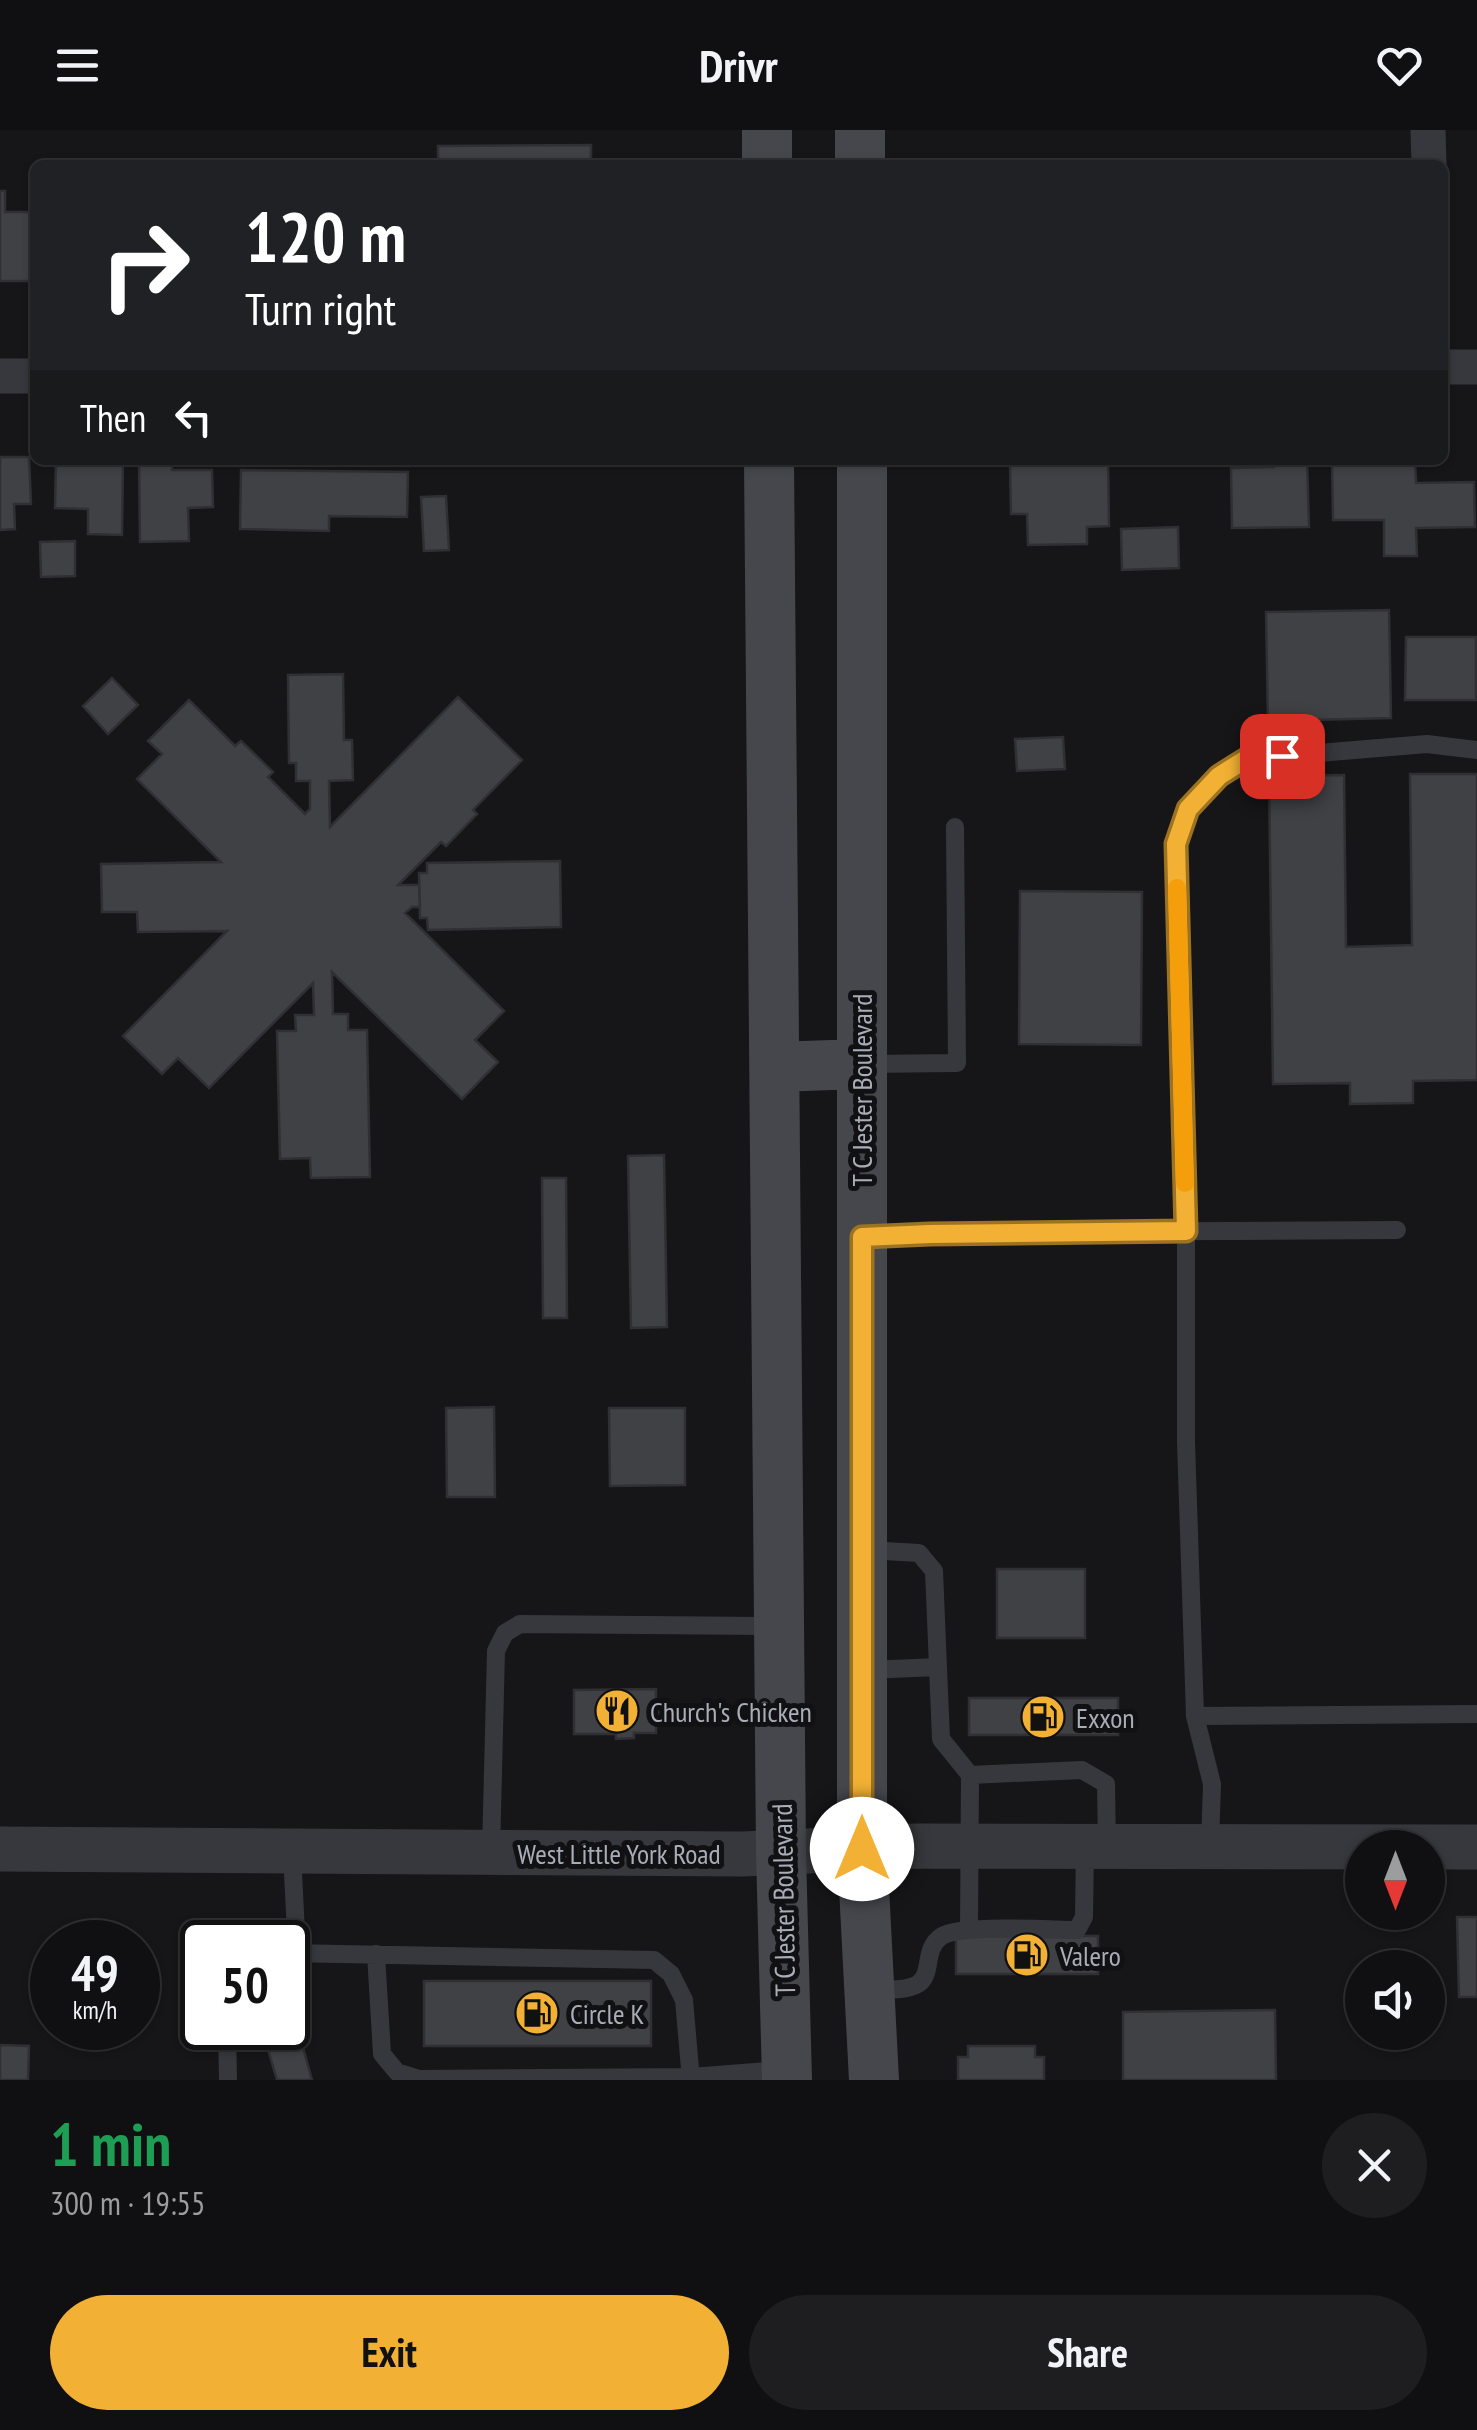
<!DOCTYPE html>
<html lang="en">
<head>
<meta charset="utf-8">
<style>
  :root { --surface:#101012; --page:#1e1e20; --text:#f1f3f6; --muted:#9c9d9f; --line:#303032; --accent:#f2b134 }
  body { margin:0; font-family:"PT Sans Narrow",sans-serif; background:var(--page); color:var(--text); height:100vh; display:flex; flex-direction:column; font-size:38px; white-space:nowrap }
  * { box-sizing:border-box; margin:0 }
  p { font-size:32px; color:var(--muted) }
  .icon { flex:none; width:55px; height:55px; fill:none; stroke:currentColor; stroke-width:2; stroke-linecap:round; stroke-linejoin:round }
  .map { position:relative; height:1950px; overflow:hidden }
  .details { display:flex; flex-direction:column; background:var(--surface); flex:1 }
  .details>* { flex:none }
  .guide { position:absolute; left:30px; top:30px; width:1418px; height:305px; border-radius:15px; box-shadow:0 2px 8px #0004,0 0 0 2px var(--line); background:#202124; color:#fff; overflow:hidden }
  .needle { width:65px; rotate:180deg }
  .controls { position:absolute; left:1345px; top:1700px; display:grid; gap:20px }
  .controls a { display:grid; place-items:center; width:100px; height:100px; border-radius:50%; background:var(--surface); box-shadow:0 2px 8px #0004,0 0 0 2px var(--line); font-size:50px }
  .speed { position:absolute; left:30px; top:1790px; display:flex; gap:20px; font-size:50px; font-weight:700; text-align:center }
  .speed>* { display:grid; place-content:center; width:130px; height:130px; border-radius:50%; background:var(--surface); box-shadow:0 2px 8px #0004,0 0 0 2px var(--line); line-height:1 }
  .speed small { font-size:25px; font-weight:400 }
  .speed .limit { border:5px solid #111; border-radius:15px; background:#fff; color:#111 }
  .pin { position:absolute; display:grid; place-items:center; width:85px; height:85px; color:#fff; margin:-42px; border-radius:20px; box-shadow:0 5px 15px #0006 }
  .me { position:absolute; width:110px; margin:-55px; rotate:0deg; stroke-linejoin:round; filter:drop-shadow(0 0 8px #0008) }
  .turn { display:flex; align-items:center; gap:35px; height:210px; padding:0 50px; font-size:45px }
  .turn .icon { width:130px; height:130px; stroke-width:2.5 }
  .turn b { display:block; font-size:70px; line-height:85px }
  .then { display:flex; align-items:center; height:95px; padding:0 50px; background:#0003; gap:20px; font-size:38px }
  .round { display:grid; place-items:center; flex:none; width:105px; height:105px; border-radius:52px; background:var(--page) }
  .head { display:flex; align-items:center; justify-content:space-between; height:170px; padding:0 50px }
  h1 { font-size:60px; font-weight:600; line-height:75px; color:#1e9e55 }
  .cta { display:flex; gap:20px; margin-top:auto; padding:20px 50px }
  .cta a { flex:1; height:115px; border-radius:60px; background:var(--accent); color:#111; font-size:40px; font-weight:600; line-height:115px; text-align:center }
  .cta a+a { background:var(--page); color:var(--text) }
  header { display:flex; justify-content:space-between; align-items:center; height:130px; padding:0 50px; background:var(--surface); font-size:45px; font-weight:600 }
  .map>svg:first-child { display:block }
  .building { fill:#404145; stroke:#303034; stroke-width:2.5 }
  .lines { fill:none; stroke-linecap:round; stroke-linejoin:round }
  .service { stroke:#37383d; stroke-width:18 }
  .minor { stroke:#37383d; stroke-width:35 }
  .tertiary { stroke:#37383d; stroke-width:45 }
  .secondary { stroke:#45474d; stroke-width:50 }
  .route-casing { stroke:#9d7322; stroke-width:25 }
  .route { stroke:#f2b134; stroke-width:18 }
  .slow { stroke:#f59e0b; stroke-width:18 }
  .labels { text-anchor:middle; dominant-baseline:central; stroke-width:10; stroke-linejoin:round; paint-order:stroke }
  .street-label { font-size:28px; fill:#a8adb8; stroke:#111113 }
  .poi-label { font-size:28px; fill:#a8adb8; stroke:#111113; text-anchor:start }
</style>
</head>
<body>
<header><svg class="icon" aria-label="menu" viewBox="0 0 24 24"><path d="M4 6h16M4 12h16M4 18h16"/></svg>Drivr<svg class="icon" aria-label="heart" viewBox="0 0 24 24"><path d="M12 20l-8-8c-3-5 5-10 8-4 3-6 11-1 8 4z"/></svg></header>
<div class="map">
<svg width="1477" height="1950" viewBox="0 0 1477 1950">
  <rect width="100%" height="100%" fill="#161618"/>
  <path class="building" d="M591 15V35H438V16Z
    M0 61H5V82H35V151H0Z
    M0 327H29L31 374H14L15 399 0 400Z
    M56 330H123L122 405 88 404V379L55 378Z
    M139 330H172V340H212L213 377 188 378 189 411 140 412Z
    M1079 330H1108L1109 396 1087 397V414L1028 415 1027 384H1011L1010 333 1079 332Z
    M1274 330H1307L1309 397 1232 398 1231 338 1274 337Z
    M1332 330H1415L1416 353 1474 352 1475 397 1416 398 1417 426H1384V390H1333Z
    M241 340 408 342 407 387 329 386V401L240 399Z
    M446 366 449 420 424 421 421 367Z
    M1178 397 1179 438 1122 440 1121 399Z
    M75 411V446L41 447 40 412Z
    M1389 480 1391 588 1268 591 1266 482Z
    M1406 507H1476V570H1405Z
    M343 544 344 610H352L353 650 329 651 330 697 458 567 522 630 473 680 477 684 446 716 441 712 398 755H419L420 777H412L405 783 504 881 475 910 498 932 462 969 332 842 333 884H348V900H367L370 1047 311 1048 310 1028 280 1029 277 901H296L295 885H314L313 853 209 958 178 928 162 944 123 906 227 801 138 802 137 782H102L101 734 221 732 137 649 162 624 148 611 189 570 235 616 241 611 273 642 268 647 305 684 310 679V651H296V633H289L288 545Z
    M112 548 138 575 108 604 83 576Z
    M1063 607 1065 639 1017 641 1015 609Z
    M1410 644H1477V950L1413 951V973L1350 974V953L1273 954 1269 646 1344 645 1346 817 1412 815Z
    M560 731 561 797 428 800 427 788H420L419 743H427V733Z
    M1020 761 1142 762 1141 915 1019 914Z
    M664 1025 667 1197 631 1198 628 1026Z
    M542 1048H566L567 1188H543Z
    M494 1277 495 1367H447L446 1278Z
    M609 1278H685V1355L610 1356Z
    M997 1439H1085V1508H997Z
    M656 1559V1571H660L661 1591H656V1603H634V1608L616 1609V1604H574V1560Z
    M969 1568H1118V1605H969Z
    M1457 1787H1477V1867H1459Z
    M956 1806H1098V1844H956Z
    M424 1851H651V1916H424Z
    M1275 1880 1276 1950H1123V1882Z
    M300 1907 312 1950H277L267 1916Z
    M0 1915 29 1916 28 1950H0Z
    M968 1916H1035V1927H1044V1950H958V1927H968Z"/>
  <g class="lines">
    <path class="service" d="M867 934 957 933 955 697
      M863 1107 1058 1102 1397 1100
      M867 1420 919 1423 934 1441 941 1609 970 1645 969 1800
      M867 1540 938 1537
      M1195 1586 1477 1584
      M970 1645 1082 1640 1106 1654 1107 1716
      M1210 1715 1212 1654 1195 1586 1186 1312V1084L1176 714 1188 679 1219 646 1246 629 1427 614 1477 620
      M491 1722 496 1521 505 1503 520 1494 775 1496
      M292 1723 297 1823
      M288 1823 654 1830 671 1844 684 1870 691 1950
      M376 1824 382 1924 397 1942 419 1949 691 1947 782 1940
      M871 1861C885 1859 907 1861 918 1854 934 1843 922 1819 942 1806 961 1794 1050 1800 1077 1800L1084 1787 1085 1717
      M227 1898 228 1950
      M284 1898 287 1911"/>
    <path class="minor" d="M1428 0 1429 35
      M1442 237H1477
      M0 246H35"/>
    <path class="tertiary" d="M0 1719 743 1724 916 1716 1477 1717"/>
    <path class="secondary" d="M767 0V35
      M860 0V35
      M769 330 781 1723 787 1950
      M862 330V1719L874 1950
      M775 937 861 934"/>
  </g>
  <g class="lines">
    <defs>
      <path id="route" d="M862 1719V1107L930 1104 1186 1101 1176 714 1188 679 1219 646 1246 629 1282 626"/>
    </defs>
    <use href="#route" class="route-casing"/>
    <use href="#route" class="route"/>
    <path class="slow" d="M1177 758 1185 1053"/>
  </g>
  <defs>
    <symbol id="restaurant-disc" viewBox="-11 -11 22 22"><circle r="9.5" fill="#f2b134" stroke="#111113"/><path d="M-5-6h1v4h1v-4h1v4h1v-4h1v5L-1.5 .5V6h-2V.5L-5-1ZM5-6V6H3V1.5H1.5Q1.5-4 5-6Z" fill="#111"/></symbol>
    <symbol id="fuel-disc" viewBox="-11 -11 22 22"><circle r="9.5" fill="#f2b134" stroke="#111113"/><path d="M-5.5-6h7V0h2V4h1.3V-2.5L3-4.5l.8-.8L6-3V5H2.5V1h-1V6h-7ZM-4.2-4.7v3.2H.2V-4.7Z" fill="#111"/></symbol>
  </defs>
  <g fill-rule="evenodd">
    <use href="#restaurant-disc" x="592" y="1556" width="50" height="50"/>
    <use href="#fuel-disc" x="1018" y="1562" width="50" height="50"/>
    <use href="#fuel-disc" x="1002" y="1800" width="50" height="50"/>
    <use href="#fuel-disc" x="512" y="1858" width="50" height="50"/>
  </g>
  <g class="labels">
    <g class="street-label">
      <text transform="translate(861 960) rotate(-90)">T C Jester Boulevard</text>
      <text x="619" y="1723">West Little York Road</text>
      <text transform="translate(783 1770) rotate(-91)">T C Jester Boulevard</text>
    </g>
    <g class="poi-label">
      <text x="650" y="1581">Church's Chicken</text>
      <text x="1076" y="1587">Exxon</text>
      <text x="1060" y="1825">Valero</text>
      <text x="570" y="1883">Circle K</text>
    </g>
  </g>
</svg>
<div class="controls">
<a><svg class="needle" viewBox="-14 -14 28 28"><path d="M0-13l5 13h-10z" fill="#e53935"/><path d="M0 13l5-13h-10z" fill="#9c9d9f"/></svg></a>
<a><svg class="icon" aria-label="sound" viewBox="0 0 24 24"><path d="M4 9h4l5-4v14l-5-4H4zM17 9q2 3 0 6"/></svg></a>
</div>
<div class="speed"><div>49<small>km/h</small></div><div class="limit">50</div></div>
<div class="pin" style="left:1282px;top:626px;background:#d93025"><svg class="icon" aria-label="arrive" viewBox="0 0 24 24"><path d="M6 21V4h12l-3 4 3 4H6"/></svg></div>
<svg class="me" style="left:862px;top:1719px" viewBox="-20 -20 40 40"><circle r="19" fill="#fff"/><path d="M0-13L10 11 0 6-10 11z" fill="#f2b134"/></svg>
<div class="guide">
<div class="turn"><svg class="icon" aria-label="right" viewBox="0 0 24 24"><path d="M7 20v-9h11M14 6l5 5-5 5"/></svg><div><b>120 m</b>Turn right</div></div>
<div class="then">Then<svg class="icon" aria-label="left" viewBox="0 0 24 24"><path d="M17 20v-9H6M10 6l-5 5 5 5"/></svg></div>
</div>
</div>
<section class="details">
<div class="head"><div><h1>1 min</h1><p>300 m · 19:55</p></div><a class="round"><svg class="icon" aria-label="close" viewBox="0 0 24 24"><path d="M6 6l12 12M18 6L6 18"/></svg></a></div>
<div class="cta"><a>Exit</a><a>Share</a></div>
</section>
</body>
</html>
